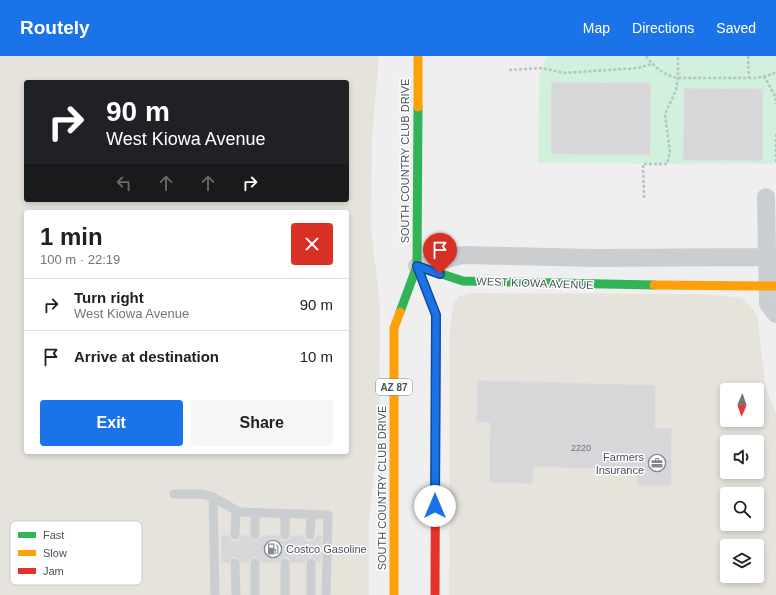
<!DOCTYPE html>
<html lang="en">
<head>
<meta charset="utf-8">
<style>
  :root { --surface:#fff; --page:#f6f6f6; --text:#202124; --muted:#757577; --line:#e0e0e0; --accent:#1a73e8 }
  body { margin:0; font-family:Helvetica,sans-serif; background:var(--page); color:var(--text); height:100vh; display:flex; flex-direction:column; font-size:15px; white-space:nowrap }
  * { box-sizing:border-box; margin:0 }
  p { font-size:13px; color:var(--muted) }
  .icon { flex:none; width:22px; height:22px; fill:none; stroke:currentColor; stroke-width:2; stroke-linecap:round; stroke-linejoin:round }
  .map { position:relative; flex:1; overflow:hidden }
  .sheet { position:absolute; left:24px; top:154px; width:325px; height:244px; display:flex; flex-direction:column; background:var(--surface); border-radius:4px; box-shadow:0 2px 6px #0003 }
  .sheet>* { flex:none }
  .top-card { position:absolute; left:24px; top:24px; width:325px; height:122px; border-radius:4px; box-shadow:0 2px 6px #0003; background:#202124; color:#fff; overflow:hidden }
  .needle { width:26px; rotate:182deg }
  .buttons { position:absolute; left:720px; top:327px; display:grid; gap:8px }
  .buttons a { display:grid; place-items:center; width:44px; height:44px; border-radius:4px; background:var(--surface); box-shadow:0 2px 6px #0003; font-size:20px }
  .pin { position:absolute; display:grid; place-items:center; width:34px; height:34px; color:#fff; margin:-41px -17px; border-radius:50% 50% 50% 0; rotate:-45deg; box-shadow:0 0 4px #0007 }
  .pin .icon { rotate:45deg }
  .me { position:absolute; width:44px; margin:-22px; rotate:0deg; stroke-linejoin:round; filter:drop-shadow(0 0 3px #0008) }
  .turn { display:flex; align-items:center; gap:14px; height:84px; padding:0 16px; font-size:18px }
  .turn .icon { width:52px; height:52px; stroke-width:2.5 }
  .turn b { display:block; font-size:28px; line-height:34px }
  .lanes { display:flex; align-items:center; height:38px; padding:0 16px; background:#0003; justify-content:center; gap:20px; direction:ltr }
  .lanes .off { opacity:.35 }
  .round { display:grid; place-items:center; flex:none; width:42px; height:42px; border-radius:4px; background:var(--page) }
  .headline { display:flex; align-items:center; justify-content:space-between; height:68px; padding:0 16px }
  h1 { font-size:24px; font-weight:800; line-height:30px }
  .primary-button { display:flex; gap:8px; margin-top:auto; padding:8px 16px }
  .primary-button a { flex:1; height:46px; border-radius:4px; background:var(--accent); color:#fff; font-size:16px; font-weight:800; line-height:46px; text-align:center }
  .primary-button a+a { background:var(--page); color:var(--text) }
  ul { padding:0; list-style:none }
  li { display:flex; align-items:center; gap:12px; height:52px; padding:0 16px; border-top:1px solid var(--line) }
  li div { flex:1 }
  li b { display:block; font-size:15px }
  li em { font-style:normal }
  header { display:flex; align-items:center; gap:24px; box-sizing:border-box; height:56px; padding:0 20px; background:var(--accent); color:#fff }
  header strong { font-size:19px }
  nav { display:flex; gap:22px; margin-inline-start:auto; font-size:14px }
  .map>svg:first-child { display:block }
  .commercial { fill:#e5e3dc; fill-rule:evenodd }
  .green { fill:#d1f1dd; fill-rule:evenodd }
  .building { fill:#d7d7d9; stroke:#e1e1e2 }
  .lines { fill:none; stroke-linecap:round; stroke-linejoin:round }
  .path { stroke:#b7c4c0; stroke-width:2.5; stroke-dasharray:3 2; stroke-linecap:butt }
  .lane { stroke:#cbced0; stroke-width:9 }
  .street { stroke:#cbced0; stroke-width:18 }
  .fast { stroke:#30b455; stroke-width:9 }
  .slow { stroke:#ff9f0a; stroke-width:9 }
  .jam { stroke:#e5322d; stroke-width:9 }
  .route-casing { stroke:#114b97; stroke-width:10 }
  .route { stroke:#1a73e8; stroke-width:7 }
  .labels { text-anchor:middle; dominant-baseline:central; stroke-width:3; stroke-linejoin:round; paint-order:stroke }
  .number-label { font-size:9px; fill:#6b757d }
  .shield { fill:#fff; stroke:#7d868e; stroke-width:1 }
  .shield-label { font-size:10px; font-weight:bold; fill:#45525d }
  .street-label { font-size:11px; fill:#45525d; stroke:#fff }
  .poi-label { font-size:11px; fill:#45525d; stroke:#fff; text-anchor:end }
  .key { fill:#fff; stroke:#c7cbce; stroke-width:1 }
  .key-label { font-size:11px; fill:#45525d }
</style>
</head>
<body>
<header>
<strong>Routely</strong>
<nav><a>Map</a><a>Directions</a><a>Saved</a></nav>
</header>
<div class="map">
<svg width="776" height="539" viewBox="0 0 776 539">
  <rect width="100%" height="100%" fill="#f0efef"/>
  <path class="commercial" d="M0 0H379L372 82 371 171 380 250 379 370 369 462V539H0ZM26 26H347V144H26ZM26 156H347V396H26Z
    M472 237 703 238 742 242 751 251 757 259 766 334 776 357V539H449L450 272 453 249 459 240ZM727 334H757V364H727ZM727 386H757V416H727ZM727 438H757V468H727ZM727 490H757V520H727Z"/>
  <path class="green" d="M547 0H776V108L538 107 539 19ZM551 26 651 28 650 99 551 98ZM684 32 763 33V105L684 104Z"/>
  <path class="building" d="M551 26 651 27 650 99 551 98Z
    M684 32 763 33V105L683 104Z
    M477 324 656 329 655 372H672L671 430H637V414L533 411V428L489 427 490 367H476Z
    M221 479H229L231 484 235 485 240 483 241 479H249L252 484 255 485 260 482 261 479H279L282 484 285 485 290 482 291 479H304L306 484 310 485 315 483 316 479H322L321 507H317L314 502 311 501 306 504 305 507H291L288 502 285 501 280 504 279 507H261L258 502 255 501 250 504 249 507H241L240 504 235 501 232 502 229 507H221Z"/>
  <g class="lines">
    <path class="path" d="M646 0C654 11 664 19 678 22H756L773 18 776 15
      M748 0 749 22
      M509 14 542 12 564 17 638 12 651 8
      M764 20 776 42V48
      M776 78V108
      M644 142 643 108H667L670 96 665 58 676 34 678 22V0"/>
    <path class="lane" d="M174 438H200L211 440 239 456 328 459 326 539
      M213 441 215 539
      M255 457V479
      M235 479 236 454
      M285 479V458
      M310 479 311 459
      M235 507 236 539
      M285 507V539
      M311 507V539
      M255 539V507"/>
    <path class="street" d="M766 141 768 248 776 258
      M417 210 463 199 595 202 776 201"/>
    <path class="fast" d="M417 210 463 225 654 229
      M400 256 417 210 418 51"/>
    <path class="slow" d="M418 51V0
      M654 229 776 230
      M394 539V272L400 256"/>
    <path class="jam" d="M417 210 436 259 435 539"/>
  </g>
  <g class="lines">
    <defs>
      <path id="route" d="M435 450 436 259 417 210 440 218"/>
    </defs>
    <use href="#route" class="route-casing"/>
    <use href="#route" class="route"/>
  </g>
  <defs>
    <symbol id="office-ring" viewBox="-11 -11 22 22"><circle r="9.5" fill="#fff" stroke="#818990" stroke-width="1.5"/><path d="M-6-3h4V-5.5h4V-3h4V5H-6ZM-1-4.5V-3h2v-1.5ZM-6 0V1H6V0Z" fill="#818990"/></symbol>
    <symbol id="fuel-ring" viewBox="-11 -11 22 22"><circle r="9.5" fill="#fff" stroke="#818990" stroke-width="1.5"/><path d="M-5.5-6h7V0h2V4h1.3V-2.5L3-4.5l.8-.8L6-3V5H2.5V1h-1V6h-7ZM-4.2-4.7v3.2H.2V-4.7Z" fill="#818990"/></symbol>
  </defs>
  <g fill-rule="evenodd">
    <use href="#office-ring" x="647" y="397" width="20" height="20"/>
    <use href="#fuel-ring" x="263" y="483" width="20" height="20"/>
  </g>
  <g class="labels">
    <g class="number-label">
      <text x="581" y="392">2220</text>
    </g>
    <rect class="shield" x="376" y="323" width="36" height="16" rx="3"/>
    <g class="shield-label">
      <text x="394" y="331">AZ 87</text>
    </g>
    <g class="street-label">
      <text transform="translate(405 105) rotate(-90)">SOUTH COUNTRY CLUB DRIVE</text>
      <text transform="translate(535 227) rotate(2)">WEST KIOWA AVENUE</text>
      <text transform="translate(382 432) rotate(-90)">SOUTH COUNTRY CLUB DRIVE</text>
    </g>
    <g class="poi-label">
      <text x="644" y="401">Farmers<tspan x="644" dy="13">Insurance</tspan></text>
      <text x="286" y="493" text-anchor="start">Costco Gasoline</text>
    </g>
  </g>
  <rect x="10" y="465" width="132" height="64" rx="6" class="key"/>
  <rect x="18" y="476" width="18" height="6" fill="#30b455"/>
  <rect x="18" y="494" width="18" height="6" fill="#ff9f0a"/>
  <rect x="18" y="512" width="18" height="6" fill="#e5322d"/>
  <g class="key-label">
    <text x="43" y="483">Fast</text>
    <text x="43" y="501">Slow</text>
    <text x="43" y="519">Jam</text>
  </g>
</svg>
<div class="buttons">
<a><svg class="needle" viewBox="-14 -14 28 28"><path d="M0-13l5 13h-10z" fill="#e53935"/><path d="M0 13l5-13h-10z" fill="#757577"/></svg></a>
<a><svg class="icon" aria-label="sound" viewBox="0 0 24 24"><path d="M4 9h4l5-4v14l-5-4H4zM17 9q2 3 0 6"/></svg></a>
<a><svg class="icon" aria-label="search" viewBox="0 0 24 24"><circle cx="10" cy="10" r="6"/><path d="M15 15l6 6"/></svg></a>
<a><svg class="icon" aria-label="layers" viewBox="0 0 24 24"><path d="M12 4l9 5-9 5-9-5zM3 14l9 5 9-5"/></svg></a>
</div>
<div class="pin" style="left:440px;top:218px;background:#d93025"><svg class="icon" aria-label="arrive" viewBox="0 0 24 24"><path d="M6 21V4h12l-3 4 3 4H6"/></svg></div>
<svg class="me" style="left:435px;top:450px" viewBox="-20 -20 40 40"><circle r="19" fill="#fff"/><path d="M0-13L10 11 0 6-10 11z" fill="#1a73e8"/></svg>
<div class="top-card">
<div class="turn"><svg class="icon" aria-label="right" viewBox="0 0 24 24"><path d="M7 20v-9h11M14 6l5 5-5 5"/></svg><div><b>90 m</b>West Kiowa Avenue</div></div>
<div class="lanes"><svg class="icon off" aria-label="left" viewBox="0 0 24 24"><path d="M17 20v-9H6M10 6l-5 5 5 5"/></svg><svg class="icon off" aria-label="ahead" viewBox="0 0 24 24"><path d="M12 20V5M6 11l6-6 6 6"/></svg><svg class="icon off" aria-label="ahead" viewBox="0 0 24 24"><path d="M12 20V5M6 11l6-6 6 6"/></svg><svg class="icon" aria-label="right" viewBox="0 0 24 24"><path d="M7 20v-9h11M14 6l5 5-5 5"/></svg></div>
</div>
<section class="sheet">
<div class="headline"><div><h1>1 min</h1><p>100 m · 22:19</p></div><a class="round" style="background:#d93025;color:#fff"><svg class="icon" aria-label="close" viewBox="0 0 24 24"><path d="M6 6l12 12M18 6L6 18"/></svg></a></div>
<ul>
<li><svg class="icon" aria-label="right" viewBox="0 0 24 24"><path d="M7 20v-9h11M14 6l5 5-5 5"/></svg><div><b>Turn right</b><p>West Kiowa Avenue</p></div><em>90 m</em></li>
<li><svg class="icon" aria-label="arrive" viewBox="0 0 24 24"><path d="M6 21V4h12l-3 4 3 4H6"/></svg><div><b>Arrive at destination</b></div><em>10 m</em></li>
</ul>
<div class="primary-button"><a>Exit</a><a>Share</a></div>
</section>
</div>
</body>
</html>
